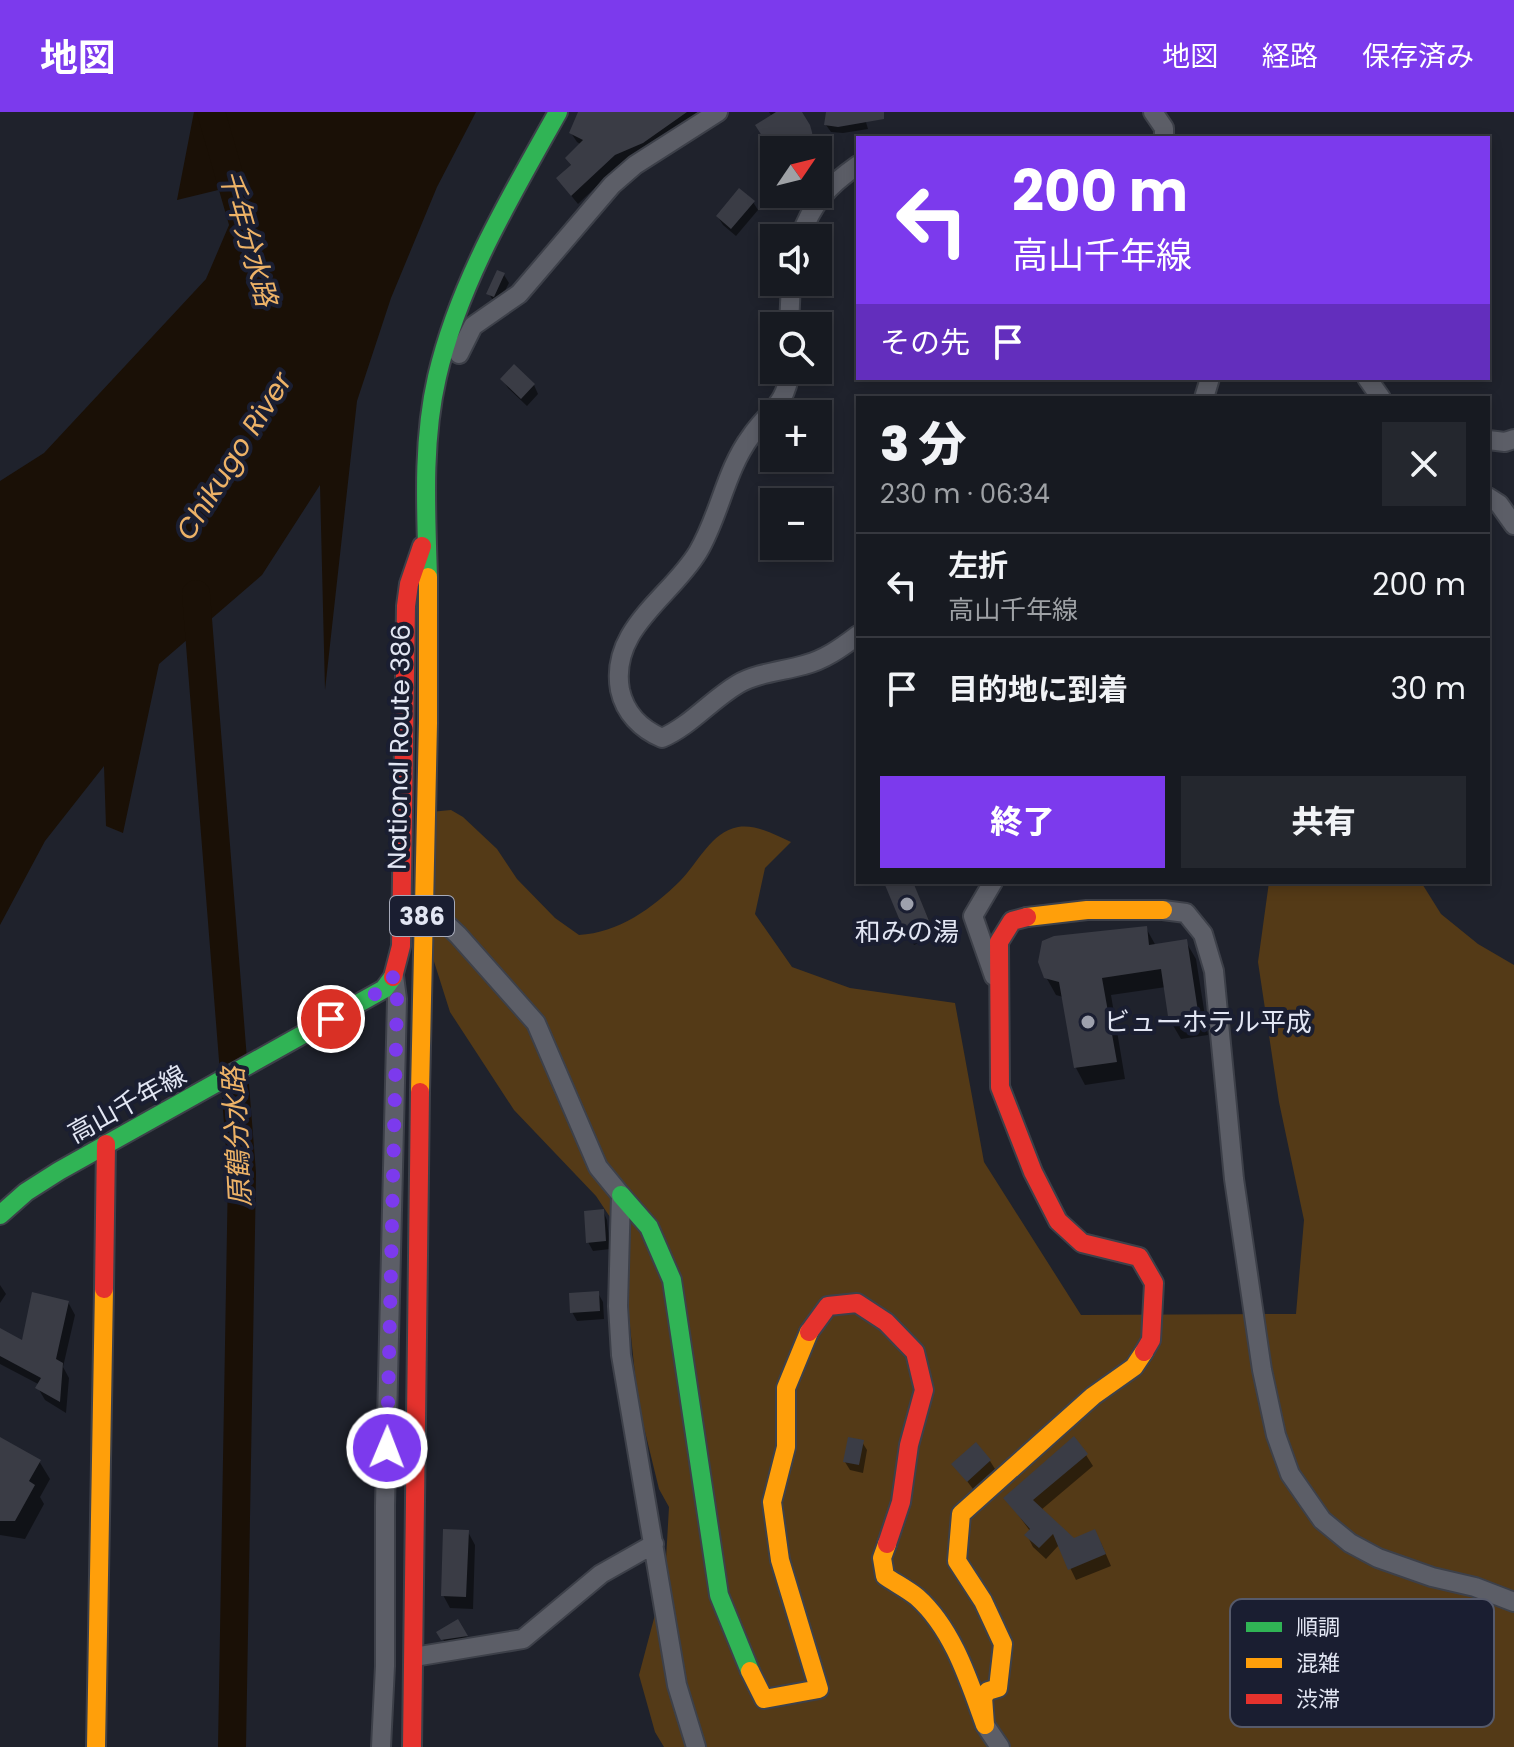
<!DOCTYPE html>
<html lang="ja">
<head>
<meta charset="utf-8">
<style>
  :root { --surface:#171a21; --page:#24272e; --text:#f1f3f6; --muted:#9ea1a5; --line:#36383f; --accent:#7c3aed }
  body { margin:0; font-family:Poppins,"Noto Sans JP",sans-serif; background:var(--page); color:var(--text); height:100vh; display:flex; flex-direction:column; font-size:30px; white-space:nowrap }
  * { box-sizing:border-box; margin:0 }
  p { font-size:26px; color:var(--muted) }
  .icon { flex:none; width:44px; height:44px; fill:none; stroke:currentColor; stroke-width:2; stroke-linecap:round; stroke-linejoin:round }
  .map { position:relative; flex:1; overflow:hidden }
  .sheet { position:absolute; left:856px; top:284px; width:634px; height:488px; display:flex; flex-direction:column; background:var(--surface); border-radius:0px; box-shadow:0 4px 12px #0003,0 0 0 2px var(--line) }
  .sheet>* { flex:none }
  .banner { position:absolute; left:856px; top:24px; width:634px; height:244px; border-radius:0px; box-shadow:0 4px 12px #0003,0 0 0 2px var(--line); background:#7c3aed; color:#fff; overflow:hidden }
  .needle { width:52px; rotate:55deg }
  .controls { position:absolute; left:760px; top:24px; display:grid; gap:16px }
  .controls a { display:grid; place-items:center; width:72px; height:72px; border-radius:0px; background:var(--surface); box-shadow:0 4px 12px #0003,0 0 0 2px var(--line); font-size:40px }
  .pin { position:absolute; display:grid; place-items:center; width:68px; height:68px; color:#fff; margin:-34px; border:4px solid #fff; border-radius:50%; box-shadow:0 2px 8px #0007 }
  .me { position:absolute; width:88px; margin:-44px; rotate:1deg; stroke-linejoin:round; filter:drop-shadow(0 0 6px #0008) }
  .turn { display:flex; align-items:center; gap:28px; height:168px; padding:0 24px; font-size:36px }
  .turn .icon { width:104px; height:104px; stroke-width:2.5 }
  .turn b { display:block; font-size:56px; line-height:68px }
  .then { display:flex; align-items:center; height:76px; padding:0 24px; background:#0003; gap:16px; font-size:30px }
  .round { display:grid; place-items:center; flex:none; width:84px; height:84px; border-radius:0px; background:var(--page) }
  .headline { display:flex; align-items:center; justify-content:space-between; height:136px; padding:0 24px }
  h1 { font-size:48px; font-weight:800; line-height:60px }
  .button { display:flex; gap:16px; margin-top:auto; padding:16px 24px }
  .button a { flex:1; height:92px; border-radius:0px; background:var(--accent); color:#fff; font-size:32px; font-weight:800; line-height:92px; text-align:center }
  .button a+a { background:var(--page); color:var(--text) }
  ul { padding:0; list-style:none }
  li { display:flex; align-items:center; gap:24px; height:104px; padding:0 24px; border-top:2px solid var(--line) }
  li div { flex:1 }
  li b { display:block; font-size:30px }
  li em { font-style:normal }
  header { display:flex; align-items:center; gap:48px; box-sizing:border-box; height:112px; padding:0 40px; background:var(--accent); color:#fff }
  header strong { font-size:38px }
  nav { display:flex; gap:44px; margin-inline-start:auto; font-size:28px }
  .map>svg:first-child { display:block }
  .green { fill:#543a17 }
  .water { fill:#1a1006 }
  .shadow { fill:#0007 }
  .lines { fill:none; stroke-linecap:round; stroke-linejoin:round }
  .river { stroke:#1a1006; stroke-width:28 }
  .building { fill:#3a3c45 }
  .street-casing { stroke:#3d4049; stroke-width:22 }
  .fast-casing { stroke:#3d4049; stroke-width:22 }
  .slow-casing { stroke:#3d4049; stroke-width:22 }
  .jam-casing { stroke:#3d4049; stroke-width:22 }
  .street { stroke:#5c5e67; stroke-width:18 }
  .fast { stroke:#30b455; stroke-width:18 }
  .slow { stroke:#ff9f0a; stroke-width:18 }
  .jam { stroke:#e5322d; stroke-width:18 }
  .route { stroke:#7c3aed; stroke-width:14; stroke-dasharray:0 25.2 }
  .poi-dot { fill:#9ea1ad; stroke:#1a1e31; stroke-width:3 }
  .labels { text-anchor:middle; dominant-baseline:central; stroke-width:8; stroke-linejoin:round; paint-order:stroke }
  .shield { fill:#1a1e31; stroke:#a6aab9; stroke-width:2 }
  .shield-label { font-size:24px; font-weight:bold; fill:#e2e6f3 }
  .street-label { font-size:26px; fill:#e2e6f3; stroke:#1a1e31 }
  .poi-label { font-size:26px; fill:#e2e6f3; stroke:#1a1e31 }
  .water-label { font-size:28px; font-style:italic; fill:#edb267; stroke:#1a1e31 }
  .key { fill:#1a1e31; stroke:#565a6b; stroke-width:2 }
  .key-label { font-size:22px; fill:#e2e6f3 }
</style>
</head>
<body>
<header>
<strong>地図</strong>
<nav><a>地図</a><a>経路</a><a>保存済み</a></nav>
</header>
<div class="map">
<svg width="1514" height="1635" viewBox="0 0 1514 1635">
  <rect width="100%" height="100%" fill="#1f222c"/>
  <path class="green" d="M451 698 463 705 497 737 517 767 555 806 579 823C618 821 653 796 680 769 698 751 711 720 738 715 757 712 775 723 791 730L765 756 755 802 792 855 850 876 955 891 984 1050 1081 1203 1296 1202 1304 1108 1279 990 1258 850 1269 770H1421L1441 802 1478 832 1514 853V1635H664L655 1620 639 1563 665 1465 669 1395 659 1377 638 1291 629 1205 614 1111 596 1084 514 998 450 900 424 818 430 700Z"/>
  <path class="water" d="M194 0H476L437 75 391 186 357 289 325 578 320 373 262 463 159 552 123 721 106 714 104 654 45 729 0 813V369L44 341 206 167 247 71 177 88Z"/>
  <path class="shadow" d="M580 0H706L649 40 620 52 578 92 564 75 572 55 567 47 582 33 577 30 571 21Z
    M769 0H800L815 26 822 51 818 52V38H774V41L758 14 772 5Z
    M828 0H863L868 17 843 21 831 20 826 13Z
    M753 90 758 98 736 124 723 113 718 105Z
    M504 163 509 171 498 192 494 190 489 182Z
    M514 255 534 273 538 282 527 294 508 276 503 268Z
    M897 770H912L936 824 914 833 907 820Z
    M1146 816 1156 834 1186 830 1196 847 1208 923 1181 927 1171 910 1166 875 1111 883 1125 967 1085 973 1076 956 1063 885 1056 883 1046 865Z
    M603 1099 607 1108 610 1137 593 1139 588 1130Z
    M0 1173 6 1182 0 1191Z
    M598 1181 603 1190 604 1207 577 1209 572 1200Z
    M68 1190 75 1203 63 1255 69 1266 66 1301 45 1288 38 1276 40 1273 0 1252V1218L23 1231Z
    M0 1330 39 1349 50 1367 40 1385 44 1392 25 1427 0 1423Z
    M862 1330 867 1338 863 1361 850 1358 845 1350Z
    M1086 1343 1093 1354 1041 1398 1073 1428 1094 1419 1101 1431 1111 1454 1076 1468 1059 1433 1046 1447 1033 1435 1027 1423 1030 1419 1006 1386Z
    M990 1349 995 1357 973 1377 954 1352Z
    M468 1420 475 1433 473 1497 450 1496 443 1483Z
    M457 1509 471 1532 448 1536 439 1520Z"/>
  <g class="lines">
    <path class="river" d="M211 0 248 128
      M196 482 242 1061 232 1635"/>
  </g>
  <path class="building" d="M578 0H687L643 31 615 43 571 84 556 66 571 53 565 46 583 28 569 21Z
    M776 0H802L810 13 817 38H771L755 13Z
    M826 0H884V7L838 15 824 13Z
    M739 76 755 89 731 117 716 104Z
    M497 158 505 161 494 185 486 182Z
    M514 252 535 272 521 287 500 267Z
    M892 770H913L930 811 905 821 885 773Z
    M1147 814 1149 833 1187 827 1199 906 1169 911 1161 857 1102 866 1117 950 1074 956 1059 870 1044 866 1038 850 1042 829 1054 824Z
    M604 1097 606 1129 586 1131 584 1099Z
    M599 1179 600 1199 570 1201 569 1181Z
    M32 1180 69 1189 56 1247 63 1251 60 1290 35 1276 41 1266 0 1244V1216L22 1228Z
    M1074 1324 1088 1342 1033 1388 1074 1426 1095 1417 1106 1442 1068 1458 1053 1422 1039 1436 1024 1423 1030 1417 1003 1386Z
    M0 1325 41 1348 29 1369 35 1373 15 1409H0Z
    M848 1325 864 1328 859 1353 843 1350Z
    M976 1330 991 1348 967 1370 951 1352Z
    M443 1417 469 1418 466 1485 441 1484Z
    M458 1507 468 1524 441 1528 436 1520Z"/>
  <g class="lines">
    <defs>
      <path id="street" d="M1153 0 1164 16V26
        M800 126C812 91 828 74 858 53
        M789 214 791 170
        M459 242 473 214 519 182 612 73 635 53 718 0
        M790 258C786 294 769 298 751 324 725 359 720 403 698 440 671 485 609 517 620 578 625 601 641 617 662 626 690 614 711 588 738 572 757 561 783 559 804 553 824 548 841 536 858 523
        M1367 266 1381 286
        M1204 286 1210 266
        M1488 328 1505 330 1514 327
        M1488 385 1499 392 1514 413
        M993 770 973 804 994 864
        M1163 798 1186 801 1203 822 1214 859 1234 1067 1262 1258 1276 1323 1290 1362 1322 1408 1350 1431 1378 1446 1432 1465 1475 1475 1514 1490
        M422 805 440 806 458 823 536 911 598 1055 621 1083 618 1194 621 1243 677 1573 696 1635
        M414 1545 523 1527 601 1462 654 1432
        M985 1613 1000 1635
        M381 1635 385 1554V1394L397 887 394 864"/>
      <path id="fast" d="M428 465C426 399 422 330 437 265 459 170 511 84 558 0
        M621 1083 649 1115 672 1168 719 1483 750 1559
        M0 1103 26 1080 59 1059 384 877 393 865"/>
      <path id="slow" d="M1027 805 1087 798H1163
        M420 980 428 611V465
        M887 1432 882 1446 885 1464C895 1471 907 1477 917 1485 953 1517 969 1569 985 1613L983 1585 988 1579 998 1576 1003 1532 983 1489 957 1449 961 1402 1093 1284 1134 1255 1144 1240
        M750 1559 764 1587 819 1577 780 1448 772 1390 786 1335V1276L809 1220
        M96 1635 104 1177"/>
      <path id="jam" d="M1027 805 1012 809 999 830 1000 975 1033 1060 1058 1109 1082 1131 1139 1145 1154 1171 1151 1228 1144 1240
        M393 865 401 834 406 494 409 472 422 434
        M104 1177 106 1032
        M809 1220 828 1194 857 1191 886 1210 915 1240 924 1278 909 1333 901 1390 887 1432
        M412 1635 420 980"/>
    </defs>
    <use href="#street" class="street-casing"/>
    <use href="#fast" class="fast-casing"/>
    <use href="#slow" class="slow-casing"/>
    <use href="#jam" class="jam-casing"/>
    <use href="#street" class="street"/>
    <use href="#fast" class="fast"/>
    <use href="#slow" class="slow"/>
    <use href="#jam" class="jam"/>
  </g>
  <g class="lines">
    <path class="route" d="M331 907 384 877 394 864 397 887 387 1336"/>
  </g>
  <g class="poi-dot">
    <circle cx="907" cy="792" r="8"/>
    <circle cx="1088" cy="910" r="8"/>
  </g>
  <g class="labels">
    <rect class="shield" x="390" y="784" width="64" height="40" rx="6"/>
    <g class="shield-label">
      <text x="422" y="804">386</text>
    </g>
    <g class="street-label">
      <text transform="translate(399 635) rotate(-89)">National Route 386</text>
      <text transform="translate(127 992) rotate(-29)">高山千年線</text>
    </g>
    <g class="poi-label">
      <text x="907" y="820">和みの湯</text>
      <text x="1104" y="910" text-anchor="start">ビューホテル平成</text>
    </g>
    <g class="water-label">
      <text transform="translate(248 126) rotate(74)">千年分水路</text>
      <text transform="translate(234 344) rotate(-58)">Chikugo River</text>
      <text transform="translate(237 1025) rotate(-93)">原鶴分水路</text>
    </g>
  </g>
  <rect x="1230" y="1487" width="264" height="128" rx="12" class="key"/>
  <rect x="1246" y="1510" width="36" height="10" fill="#30b455"/>
  <rect x="1246" y="1546" width="36" height="10" fill="#ff9f0a"/>
  <rect x="1246" y="1582" width="36" height="10" fill="#e5322d"/>
  <g class="key-label">
    <text x="1296" y="1523">順調</text>
    <text x="1296" y="1559">混雑</text>
    <text x="1296" y="1595">渋滞</text>
  </g>
</svg>
<div class="controls">
<a><svg class="needle" viewBox="-14 -14 28 28"><path d="M0-13l5 13h-10z" fill="#e53935"/><path d="M0 13l5-13h-10z" fill="#9ea1a5"/></svg></a>
<a><svg class="icon" aria-label="sound" viewBox="0 0 24 24"><path d="M4 9h4l5-4v14l-5-4H4zM17 9q2 3 0 6"/></svg></a>
<a><svg class="icon" aria-label="search" viewBox="0 0 24 24"><circle cx="10" cy="10" r="6"/><path d="M15 15l6 6"/></svg></a>
<a>+</a>
<a>−</a>
</div>
<div class="pin" style="left:331px;top:907px;background:#d93025"><svg class="icon" aria-label="arrive" viewBox="0 0 24 24"><path d="M6 21V4h12l-3 4 3 4H6"/></svg></div>
<svg class="me" style="left:387px;top:1336px" viewBox="-20 -20 40 40"><circle r="17" fill="#7c3aed" stroke="#fff" stroke-width="3"/><path d="M0-11L8 9 0 5-8 9z" fill="#fff"/></svg>
<div class="banner">
<div class="turn"><svg class="icon" aria-label="left" viewBox="0 0 24 24"><path d="M17 20v-9H6M10 6l-5 5 5 5"/></svg><div><b>200 m</b>高山千年線</div></div>
<div class="then">その先<svg class="icon" aria-label="arrive" viewBox="0 0 24 24"><path d="M6 21V4h12l-3 4 3 4H6"/></svg></div>
</div>
<section class="sheet">
<div class="headline"><div><h1>3 分</h1><p>230 m · 06:34</p></div><a class="round"><svg class="icon" aria-label="close" viewBox="0 0 24 24"><path d="M6 6l12 12M18 6L6 18"/></svg></a></div>
<ul>
<li><svg class="icon" aria-label="left" viewBox="0 0 24 24"><path d="M17 20v-9H6M10 6l-5 5 5 5"/></svg><div><b>左折</b><p>高山千年線</p></div><em>200 m</em></li>
<li><svg class="icon" aria-label="arrive" viewBox="0 0 24 24"><path d="M6 21V4h12l-3 4 3 4H6"/></svg><div><b>目的地に到着</b></div><em>30 m</em></li>
</ul>
<div class="button"><a>終了</a><a>共有</a></div>
</section>
</div>
</body>
</html>
